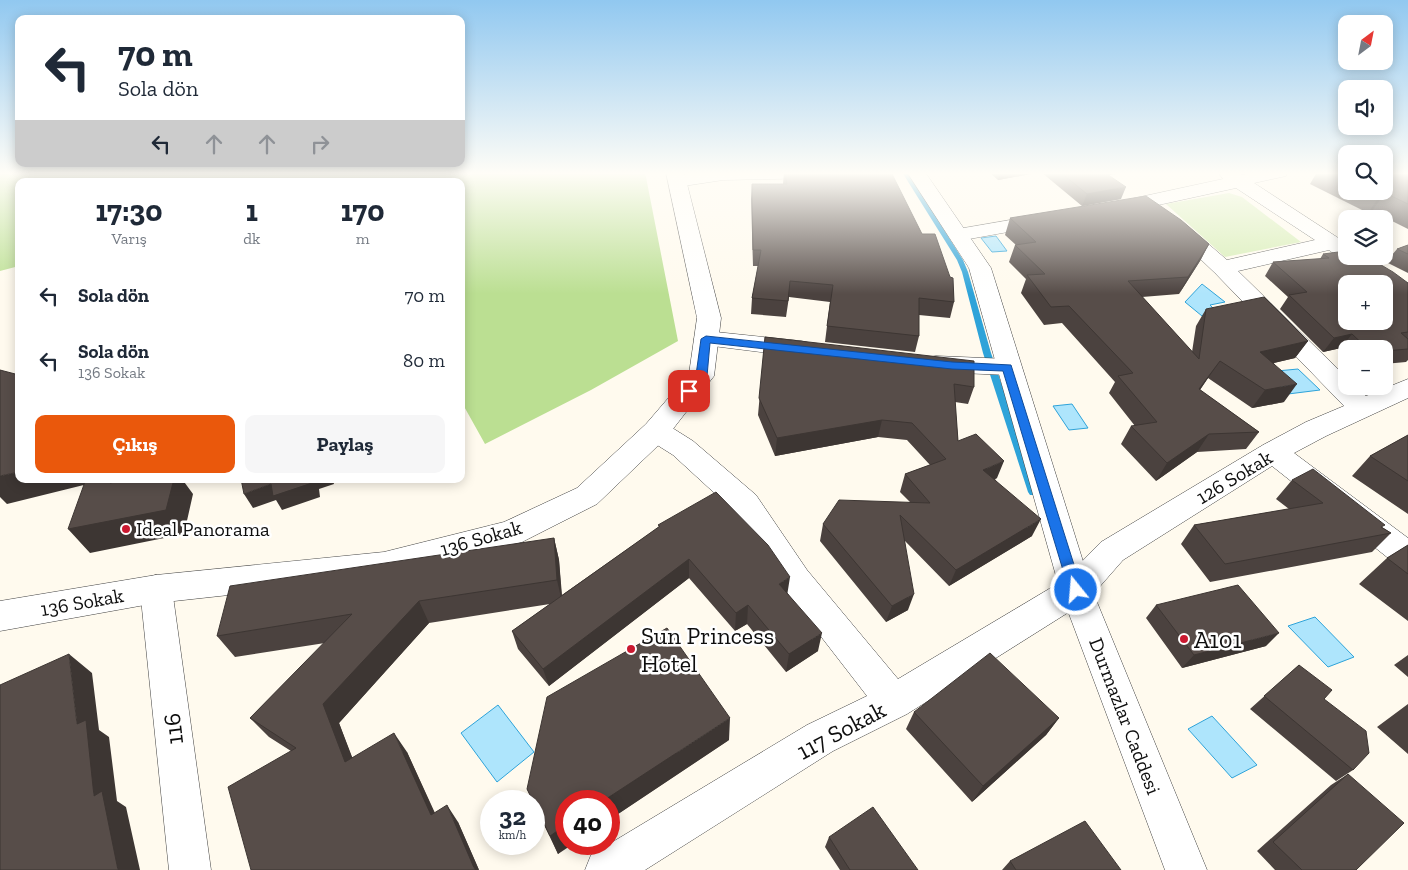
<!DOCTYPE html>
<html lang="tr">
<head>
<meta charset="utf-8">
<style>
  :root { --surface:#fff; --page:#f6f6f7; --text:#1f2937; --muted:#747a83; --accent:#ea580c }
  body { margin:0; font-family:"Zilla Slab",serif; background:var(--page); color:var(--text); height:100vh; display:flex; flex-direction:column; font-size:19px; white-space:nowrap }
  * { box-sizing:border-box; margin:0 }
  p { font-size:16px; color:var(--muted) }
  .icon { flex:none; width:28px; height:28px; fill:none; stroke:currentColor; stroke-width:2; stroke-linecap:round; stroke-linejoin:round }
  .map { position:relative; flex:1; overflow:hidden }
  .details { position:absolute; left:15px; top:178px; width:450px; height:305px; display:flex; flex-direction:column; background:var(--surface); border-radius:10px; box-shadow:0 2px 12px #0003 }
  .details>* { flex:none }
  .banner { position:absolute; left:15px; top:15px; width:450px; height:152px; border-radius:10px; box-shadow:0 2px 12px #0003; background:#fff; color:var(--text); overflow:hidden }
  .needle { width:32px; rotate:32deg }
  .buttons { position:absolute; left:1338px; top:15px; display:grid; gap:10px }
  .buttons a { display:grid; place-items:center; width:55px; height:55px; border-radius:10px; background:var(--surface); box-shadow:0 2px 12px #0003; font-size:25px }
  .speed { position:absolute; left:480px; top:790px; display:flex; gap:10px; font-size:25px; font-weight:700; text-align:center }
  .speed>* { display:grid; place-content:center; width:65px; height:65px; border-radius:50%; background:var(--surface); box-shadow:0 2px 12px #0003; line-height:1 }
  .speed small { font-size:12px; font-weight:400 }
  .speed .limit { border:8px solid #d22; background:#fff; color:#111 }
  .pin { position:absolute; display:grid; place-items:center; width:42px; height:42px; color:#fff; margin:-21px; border-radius:10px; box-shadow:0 2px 8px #0006 }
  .me { position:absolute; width:55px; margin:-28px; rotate:343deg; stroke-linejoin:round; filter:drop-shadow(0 0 4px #0008) }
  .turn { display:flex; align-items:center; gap:18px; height:105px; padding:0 20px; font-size:22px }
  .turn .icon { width:65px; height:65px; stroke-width:2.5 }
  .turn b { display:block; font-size:35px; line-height:42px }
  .lanes { display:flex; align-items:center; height:48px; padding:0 20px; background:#0003; justify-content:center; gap:25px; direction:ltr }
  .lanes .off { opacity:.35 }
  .eta { display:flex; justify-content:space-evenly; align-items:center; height:85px; text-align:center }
  .eta b { font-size:30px; font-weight:700; line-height:35px }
  .cta { display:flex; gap:10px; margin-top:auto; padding:10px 20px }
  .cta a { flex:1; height:58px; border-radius:10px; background:var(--accent); color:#fff; font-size:20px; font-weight:700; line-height:58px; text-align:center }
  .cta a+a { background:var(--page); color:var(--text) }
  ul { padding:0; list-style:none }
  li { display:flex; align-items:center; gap:15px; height:65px; padding:0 20px }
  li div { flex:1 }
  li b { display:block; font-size:19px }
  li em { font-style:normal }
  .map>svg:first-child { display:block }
  .green { fill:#d6edb4 }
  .forest { fill:#bbdf92 }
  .water { fill:#aee5fc; stroke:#2ea3d9 }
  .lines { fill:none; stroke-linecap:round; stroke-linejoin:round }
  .stream { fill:#2ea3d9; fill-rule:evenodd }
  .minor-casing { stroke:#414141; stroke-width:1 }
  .tertiary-casing { stroke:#414141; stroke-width:1 }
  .minor { fill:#fff; fill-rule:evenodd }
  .tertiary { fill:#fff; fill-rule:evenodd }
  .wall { fill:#4b423f }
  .shaded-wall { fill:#3d3633 }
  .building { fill:#574d49; stroke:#3d3633; fill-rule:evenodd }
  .route { fill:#1a73e8; stroke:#114b97 }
  .poi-dot { fill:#ca1930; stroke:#fff; stroke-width:2 }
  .labels { text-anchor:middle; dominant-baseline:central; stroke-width:5; stroke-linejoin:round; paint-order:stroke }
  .street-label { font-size:20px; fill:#0e0e0e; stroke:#fff }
  .poi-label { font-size:20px; fill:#0e0e0e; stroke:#fff; text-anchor:start }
  .near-poi-label { font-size:24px; fill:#0e0e0e; stroke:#fff; text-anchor:start }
  .near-street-label { font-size:24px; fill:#0e0e0e; stroke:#fff }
</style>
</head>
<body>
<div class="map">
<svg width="1408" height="870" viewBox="0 0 1408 870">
  <rect width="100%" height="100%" fill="#fffaee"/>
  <path class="green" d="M1229 193 1242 197 1301 242 1225 257 1166 204Z"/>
  <path class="forest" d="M0 172H645L678 341 591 390 485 444 461 401V181H19V266L0 271Z"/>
  <path class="water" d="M996 236 1007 251 992 252 981 238Z
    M1202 284 1225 302 1210 305 1218 313 1202 316 1185 302Z
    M1298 369 1320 390 1288 394 1266 372Z
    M1072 404 1088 428 1069 430 1053 406Z
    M1315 617 1354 657 1328 667 1288 626Z
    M498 705 534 752 497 782 461 733Z
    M1212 716 1257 765 1232 778 1188 729Z"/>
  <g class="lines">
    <path class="stream" d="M902 172H908L963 260 968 272 991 353 1038 492 1036 495H1030L1028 492 983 353 962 272 957 260Z"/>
    <defs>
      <path id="minor" d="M698 172H826L824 176 817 178 723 180 677 187 670 185 668 181 670 177Z
        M1222 172H1237L1242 175 1254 172H1288L1286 176 1254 183 1346 243V256H1354C1343 259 1337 256 1329 250L1238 271 1346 377V386H1356L1366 396 1408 379V398L1326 436 1294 453 1408 538V569L1397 565 1272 466 1123 560 1088 600 907 714 833 751 645 870H585L591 855 807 725 867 696 785 590 734 511 673 455 646 438 642 431 646 424 656 421 666 424 693 441 756 495 807 570 898 679 1064 580 1101 542 1263 445 1306 422 1344 406 1215 273 1167 227 1170 223 1177 221 1184 223 1227 260 1315 240 1236 188 1117 214 1110 212 1107 208 1110 204 1117 202 1223 179 1220 175Z
        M1045 214 1052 216 1055 220 1052 224 958 241 951 239 948 235 951 231 958 229Z
        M706 331 801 341 810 343 813 349 810 355 801 357 697 344 694 339 697 334Z
        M936 356 1008 359 1017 361 1021 367 1017 373 1008 375 936 372 927 370 923 364 927 358Z
        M156 575 168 579 172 589 211 870H169L140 589 144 579Z"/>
      <path id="tertiary" d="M666 172H684L721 318 714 376 666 438 597 504 522 542 384 578 156 603 0 631V601L156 575 384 552 504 522 577 488 646 424 689 374 697 318Z
        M907 172H925L991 268 1092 590 1207 870H1165L1060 590 969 268Z"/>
    </defs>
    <use href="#minor" class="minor-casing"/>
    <use href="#tertiary" class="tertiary-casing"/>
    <use href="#minor" class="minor"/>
    <use href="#tertiary" class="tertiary"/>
  </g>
  <path class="wall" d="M784 172H819V174L954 302 950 318 919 315V336L915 352 825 342 830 302 789 297 786 317 751 314 752 298 758 266H753L751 199 752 184H783Z
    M989 172H1041L998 180Z
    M1041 172H1132L1108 175 1121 199 1082 206Z
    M1317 172H1346V191H1384L1408 172V229L1372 211 1368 213 1310 184Z
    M1010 218 1209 244 1200 261 1179 294 1142 297 1192 352 1196 326 1206 309 1308 341 1295 358 1274 363 1284 402 1252 408 1208 378 1200 390 1259 432 1246 449 1197 452 1156 481 1121 444 1131 426H1135L1109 393 1115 382 1062 323 1044 325 1021 293 1026 279 1009 262 1015 245H1016L1005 235Z
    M1408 245V273L1386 262 1397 249Z
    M1323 254 1408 283V360L1406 362 1384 364V349H1346V353L1341 348 1323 352 1280 309 1288 297 1265 276 1273 262 1320 259Z
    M765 337 974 387 968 404 955 402 958 441 997 478 995 479 1032 536 949 586 905 541 908 610 886 622 820 541 823 524 910 502 900 492 905 474 930 465 907 440 878 437 775 456 758 415Z
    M1408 435V514L1352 476 1370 456Z
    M1292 480 1382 527 1391 533 1372 552 1210 582 1181 544 1194 525 1289 509 1276 499Z
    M658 525 788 594 818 651 786 672 747 624 735 631 689 578 549 686 518 649 512 631 550 604 429 623 339 723 352 758 407 752 435 813 458 822 479 870 291 751 269 737 250 718 325 643 235 657 217 636 554 538 559 560 562 595 659 527Z
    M1408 545V621L1359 584 1387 558Z
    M1156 605 1266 646 1182 668 1146 618Z
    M1408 655V677L1394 665Z
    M1299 665 1324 699 1353 770 1336 781 1250 709Z
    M1408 704V754L1377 727Z
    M914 712 1059 718 1046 735 972 802 906 729Z
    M729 740 609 820V801L558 854 536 808 534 804V801H533L527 789Z
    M1348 774 1356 870H1275L1257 851 1331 785Z
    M829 837 918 870H840L825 847Z
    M1010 861 1121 870H1002Z"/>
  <path class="shaded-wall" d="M1000 172H1041L998 180Z
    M1098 172H1132L1106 175Z
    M1126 187 1121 199 1082 206 1087 194Z
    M1385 193 1372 211 1368 213 1381 194Z
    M1209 244 1200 261 1179 294 1188 277Z
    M1352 334 1341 348 1323 352 1334 338Z
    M1308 341 1295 358 1248 369 1260 352Z
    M1220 361 1208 378 1188 407 1199 389Z
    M1297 384 1284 402 1252 408 1265 390Z
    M882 420 878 437 775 456 777 438Z
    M1209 434 1197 452 1156 481 1167 463Z
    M1004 461 997 478 977 487 983 470Z
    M19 472V479H108L7 504 0 497V476Z
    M111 479H134L110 483Z
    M174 479H182L193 494 184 534 90 553 68 529Z
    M312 479H337L333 480 334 484 319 489 320 497 282 510 276 500 253 508 244 494 271 484Z
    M1041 519 1032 536 949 586 956 570Z
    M554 538 559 560 562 602 557 580Z
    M689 559V578L549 686 543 669Z
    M790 577 787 596 779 584Z
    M914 594 908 610 886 622 892 606Z
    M419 601 429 623 339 723 361 780 345 762 323 704Z
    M748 605 747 624 735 631 736 613Z
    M822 633 818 651 786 672 789 654Z
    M1279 633 1266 646 1182 668 1194 655Z
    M69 654 92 673 99 730 109 737 117 801 126 807 140 870H118L94 796 77 724Z
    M730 718 729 740 609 820V801H603Z
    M1059 718 1046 735 972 802 983 786Z
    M394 733 407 752 443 832 431 815Z
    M447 805 458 822 479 870H475Z
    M566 825V844H573L558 854 550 836Z"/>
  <path class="building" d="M785 172H819V174L891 172 922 234H935L950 277 953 278 954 302 919 298V336L827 326 833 285 790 281 788 301 752 298 761 250H753L752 184H787Z
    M1060 172H1104L1126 187 1087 194Z
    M1334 172H1346V178Z
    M1384 172H1408V204L1385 193 1381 194 1374 191H1384Z
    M1146 196 1181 220 1209 244 1188 277 1128 281 1199 359 1206 309 1264 297 1308 341 1260 352 1297 384 1265 390 1220 361 1199 389 1259 432 1209 434 1167 463 1131 426 1157 422 1118 376 1133 373 1069 306 1051 307 1027 275 1045 274 1015 245 1036 242 1010 218Z
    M1408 245V254L1397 249Z
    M1346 251V256H1366L1393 272 1408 283V332L1401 333 1408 339V349L1384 351V349H1368L1352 334 1334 338 1289 295 1307 292 1273 262 1329 258 1323 254ZM1346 284H1384V321H1346Z
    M765 337 974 361V387L954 384 958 441 976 434 1004 461 983 470 1041 519 956 570 900 515 914 594 892 606 823 524 839 500 930 503 905 474 946 459 912 423 882 420 777 438 759 398Z
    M0 370 19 375V472L0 476Z
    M1408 435V481L1370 456Z
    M1313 469 1385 525 1381 527 1391 533 1225 564 1194 525 1323 503 1292 480Z
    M86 479H111L110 483 132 479H174L166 510 68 529Z
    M241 479H312V483L273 496 271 484 244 494Z
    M716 492 768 545 790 577 779 584 822 633 789 654 748 605 736 613 689 559 543 669 512 631 660 526 658 525Z
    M554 538 557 580 419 601 323 704 345 762 394 733 431 815 447 805 475 870H251L228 787 296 748 250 718 352 614 217 636 230 586Z
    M1408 545V574L1387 558Z
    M1238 585 1279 633 1194 655 1156 605Z
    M667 628 730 718 603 801H566V825L550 836 527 789 547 697Z
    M990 653 1059 718 983 786 914 712Z
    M69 654 77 724 86 720 94 796 102 791 118 870H0V685Z
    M1299 665 1332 690 1324 699 1366 731 1369 753 1353 770 1264 696Z
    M1348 774 1404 823 1356 870H1302L1273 842Z
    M873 807 918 870H850L829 837Z
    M1085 821 1121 870H1016L1010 861Z"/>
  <linearGradient id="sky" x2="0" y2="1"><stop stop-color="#91c8f0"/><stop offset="0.59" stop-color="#fffdf7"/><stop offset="1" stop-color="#fffdf7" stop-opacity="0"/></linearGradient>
  <rect width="1408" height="294" fill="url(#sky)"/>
  <path class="route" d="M706 336 952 362 1011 365 1082 590 1080 594 1076 595 1071 594 1069 590 1003 371 952 369 710 343 707 376 693 394H685L684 391 696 375 701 339Z"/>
  <g class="poi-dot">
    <circle cx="126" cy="529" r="5"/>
    <circle cx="1184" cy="639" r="5"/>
    <circle cx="631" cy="649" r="5"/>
  </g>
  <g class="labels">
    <g class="street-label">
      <text transform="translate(1234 477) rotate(-31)">126 Sokak</text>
      <text transform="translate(481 538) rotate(-16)">136 Sokak</text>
      <text transform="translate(82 602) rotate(-10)">136 Sokak</text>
      <text transform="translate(1125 716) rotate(69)">Durmazlar Caddesi</text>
    </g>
    <g class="poi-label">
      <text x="136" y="529">Ideal Panorama</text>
    </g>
    <g class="near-poi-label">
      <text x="641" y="635">Sun Princess<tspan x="641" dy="28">Hotel</tspan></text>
      <text x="1194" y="639">A101</text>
    </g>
    <g class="near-street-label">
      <text transform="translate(173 729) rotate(-97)">116</text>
      <text transform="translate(841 730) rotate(-28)">117 Sokak</text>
    </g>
  </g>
</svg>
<div class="buttons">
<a><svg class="needle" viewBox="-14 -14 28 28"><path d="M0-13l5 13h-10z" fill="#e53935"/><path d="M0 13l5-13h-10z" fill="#747a83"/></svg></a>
<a><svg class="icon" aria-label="sound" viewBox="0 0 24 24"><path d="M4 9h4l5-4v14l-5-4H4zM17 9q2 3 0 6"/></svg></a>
<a><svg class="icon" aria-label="search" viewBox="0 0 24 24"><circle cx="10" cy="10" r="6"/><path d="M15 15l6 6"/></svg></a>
<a><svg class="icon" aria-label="layers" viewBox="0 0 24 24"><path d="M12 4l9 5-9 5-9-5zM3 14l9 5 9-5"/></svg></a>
<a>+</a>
<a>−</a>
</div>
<div class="speed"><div>32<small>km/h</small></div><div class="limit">40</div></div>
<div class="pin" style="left:689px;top:391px;background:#d93025"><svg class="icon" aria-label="arrive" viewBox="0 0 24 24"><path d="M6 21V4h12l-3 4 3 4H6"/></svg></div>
<svg class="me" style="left:1076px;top:590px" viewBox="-20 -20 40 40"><circle r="17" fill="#1a73e8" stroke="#fff" stroke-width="3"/><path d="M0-11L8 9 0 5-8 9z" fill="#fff"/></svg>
<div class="banner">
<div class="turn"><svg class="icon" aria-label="left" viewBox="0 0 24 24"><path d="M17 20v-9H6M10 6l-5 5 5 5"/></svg><div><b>70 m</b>Sola dön</div></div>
<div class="lanes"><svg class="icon" aria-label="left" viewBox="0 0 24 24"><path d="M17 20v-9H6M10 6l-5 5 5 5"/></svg><svg class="icon off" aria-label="ahead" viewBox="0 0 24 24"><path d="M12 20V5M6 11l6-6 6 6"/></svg><svg class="icon off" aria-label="ahead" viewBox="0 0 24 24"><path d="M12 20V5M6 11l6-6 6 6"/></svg><svg class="icon off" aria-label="right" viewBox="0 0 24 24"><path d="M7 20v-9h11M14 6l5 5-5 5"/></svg></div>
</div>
<section class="details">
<div class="eta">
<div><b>17:30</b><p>Varış</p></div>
<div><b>1</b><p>dk</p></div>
<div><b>170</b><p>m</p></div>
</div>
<ul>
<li><svg class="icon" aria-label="left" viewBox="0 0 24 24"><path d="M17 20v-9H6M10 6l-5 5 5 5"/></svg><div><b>Sola dön</b></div><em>70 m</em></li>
<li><svg class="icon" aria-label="left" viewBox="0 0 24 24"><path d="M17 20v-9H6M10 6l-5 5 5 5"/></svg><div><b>Sola dön</b><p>136 Sokak</p></div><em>80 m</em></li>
</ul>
<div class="cta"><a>Çıkış</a><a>Paylaş</a></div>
</section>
</div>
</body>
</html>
